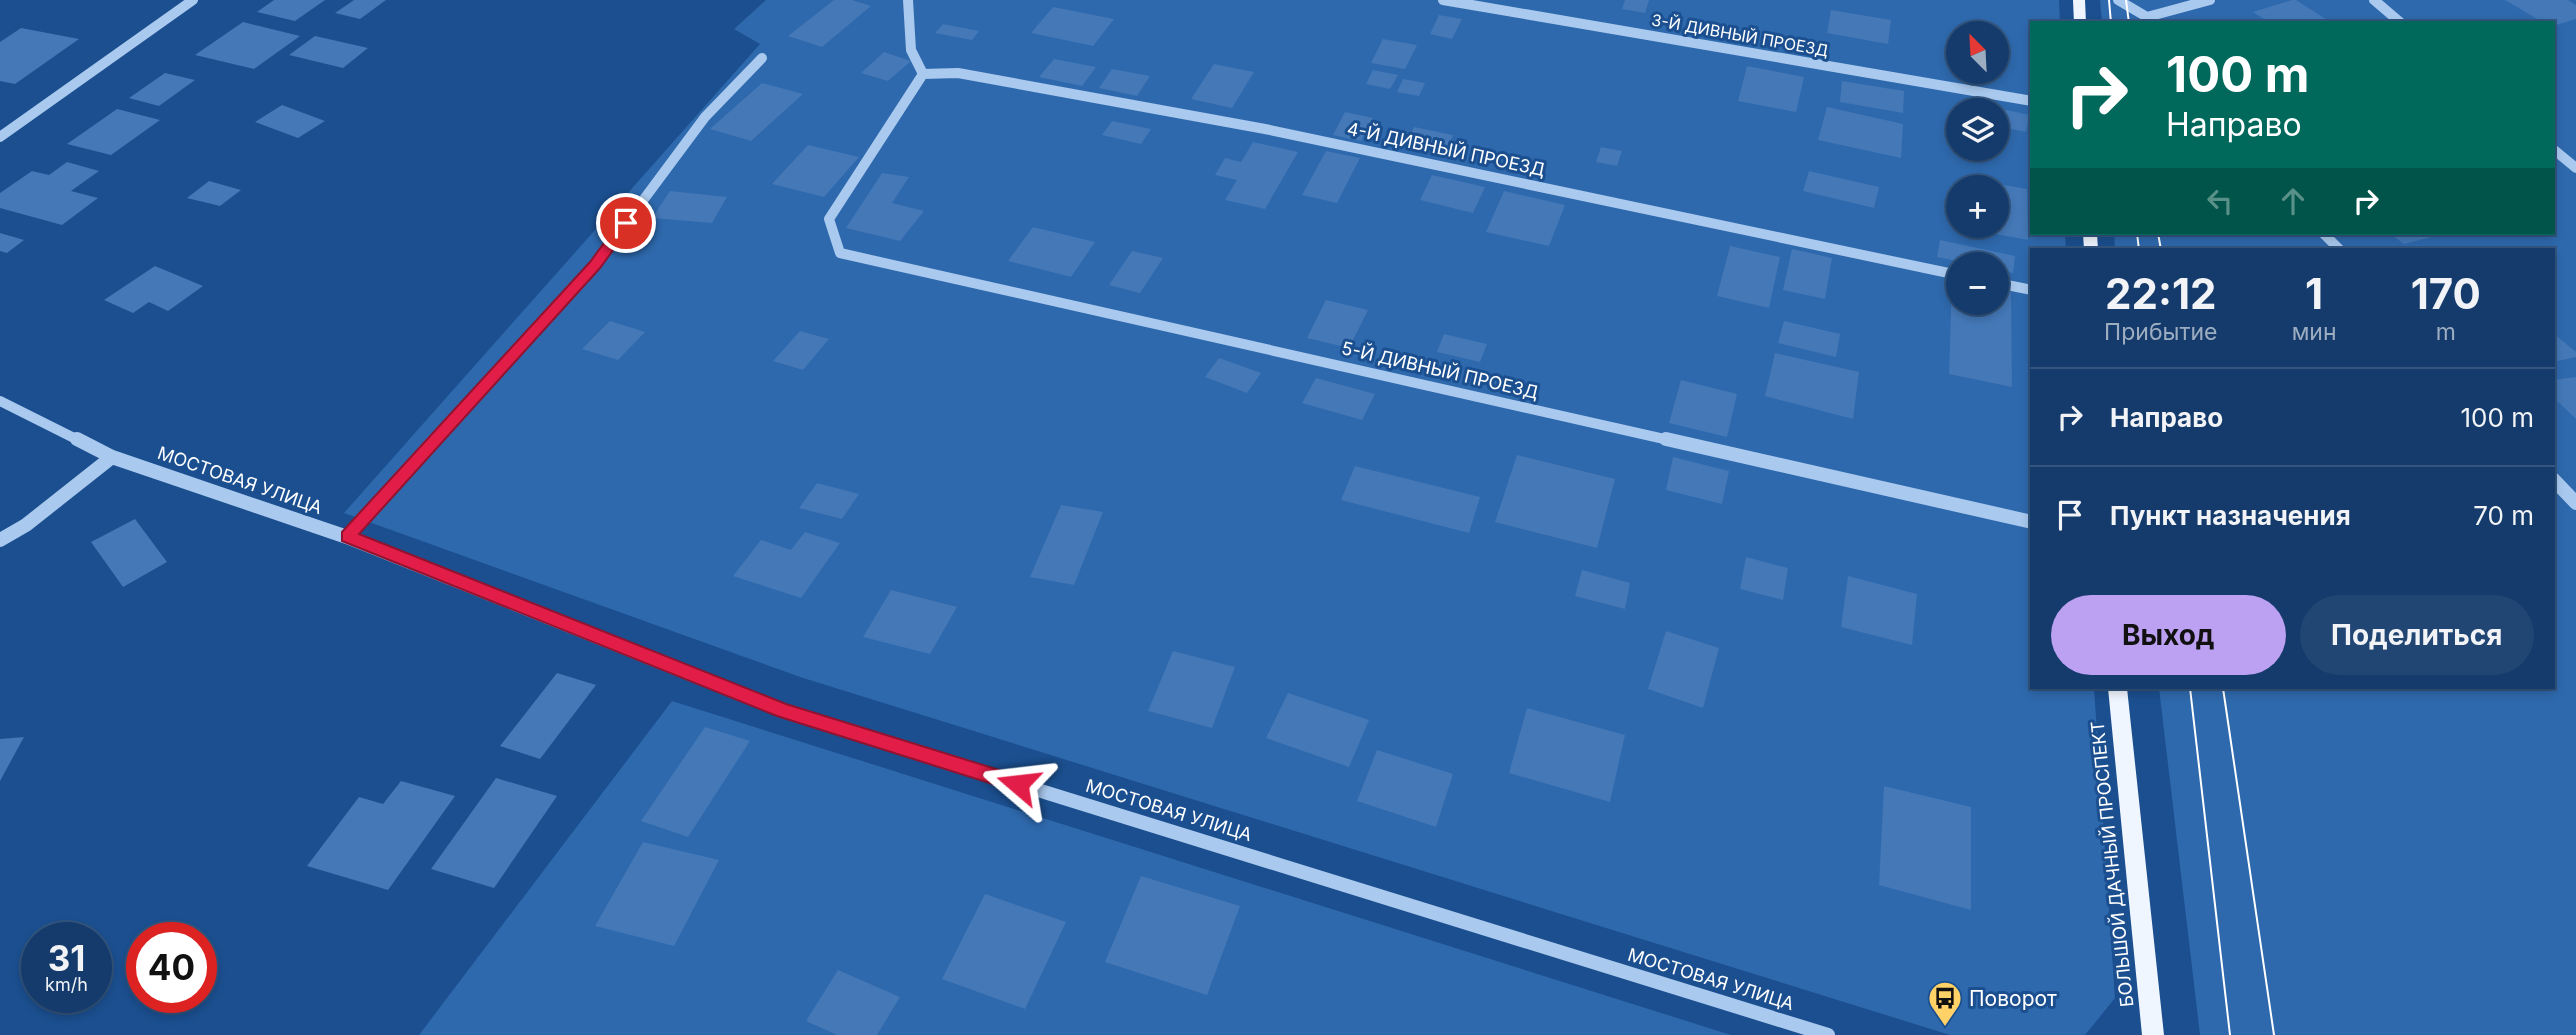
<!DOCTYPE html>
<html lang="ru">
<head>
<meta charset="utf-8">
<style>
  :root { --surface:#143b6b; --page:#214673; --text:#f1f3f6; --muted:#9dadc1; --line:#33557e; --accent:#bca0f2 }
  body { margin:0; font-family:Inter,sans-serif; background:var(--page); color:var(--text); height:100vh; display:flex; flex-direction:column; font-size:26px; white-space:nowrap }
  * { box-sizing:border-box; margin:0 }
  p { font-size:23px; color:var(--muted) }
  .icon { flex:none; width:38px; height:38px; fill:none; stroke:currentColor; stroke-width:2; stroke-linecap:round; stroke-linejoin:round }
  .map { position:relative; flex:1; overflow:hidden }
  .sheet { position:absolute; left:2030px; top:248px; width:525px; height:441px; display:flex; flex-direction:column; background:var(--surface); border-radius:0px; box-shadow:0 4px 10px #0003,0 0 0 2px var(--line) }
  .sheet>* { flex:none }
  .hud { position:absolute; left:2030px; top:21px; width:525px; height:214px; border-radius:0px; box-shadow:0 4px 10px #0003,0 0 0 2px var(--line); background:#00695c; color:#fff; overflow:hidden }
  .needle { width:46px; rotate:336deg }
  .tools { position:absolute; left:1946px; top:21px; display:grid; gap:14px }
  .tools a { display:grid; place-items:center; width:63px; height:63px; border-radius:50%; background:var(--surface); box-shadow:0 4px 10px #0003,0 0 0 2px var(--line); font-size:35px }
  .speed { position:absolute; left:21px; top:922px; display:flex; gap:14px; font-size:35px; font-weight:700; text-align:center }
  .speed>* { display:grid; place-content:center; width:91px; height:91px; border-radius:50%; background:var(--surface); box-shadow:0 4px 10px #0003,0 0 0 2px var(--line); line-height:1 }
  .speed small { font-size:18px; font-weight:400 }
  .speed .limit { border:10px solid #d22; background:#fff; color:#111 }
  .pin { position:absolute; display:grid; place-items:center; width:60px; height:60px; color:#fff; margin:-30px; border:4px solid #fff; border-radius:50%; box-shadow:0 2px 7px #0007 }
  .me { position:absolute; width:77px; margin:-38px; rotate:287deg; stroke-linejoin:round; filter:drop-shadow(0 0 5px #0008) }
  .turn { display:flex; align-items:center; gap:24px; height:147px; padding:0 21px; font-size:32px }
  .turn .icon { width:91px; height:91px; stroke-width:2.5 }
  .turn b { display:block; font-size:49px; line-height:60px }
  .lanes { display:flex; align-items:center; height:66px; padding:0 21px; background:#0003; justify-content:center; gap:35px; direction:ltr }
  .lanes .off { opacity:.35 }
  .eta { display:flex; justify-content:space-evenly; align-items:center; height:119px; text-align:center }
  .eta b { font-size:42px; font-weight:700; line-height:49px }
  .button { display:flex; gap:14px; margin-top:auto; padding:14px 21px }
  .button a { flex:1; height:80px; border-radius:42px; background:var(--accent); color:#111; font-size:28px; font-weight:700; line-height:80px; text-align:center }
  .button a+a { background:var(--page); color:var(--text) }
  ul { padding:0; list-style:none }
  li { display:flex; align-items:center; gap:21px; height:98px; padding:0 21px; border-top:2px solid var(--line) }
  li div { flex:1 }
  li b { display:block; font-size:26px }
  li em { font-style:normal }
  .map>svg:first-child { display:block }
  .green { fill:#2e69ad; fill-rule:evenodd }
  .building { fill:#4478b7 }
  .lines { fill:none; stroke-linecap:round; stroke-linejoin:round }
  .minor-far1 { stroke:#a9c9ee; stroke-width:10 }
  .minor { stroke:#a9c9ee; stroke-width:14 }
  .major { fill:#f0f6ff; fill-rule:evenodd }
  .tram { stroke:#fff; stroke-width:2 }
  .route { fill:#e11d48; stroke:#92132f; stroke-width:2 }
  .labels { text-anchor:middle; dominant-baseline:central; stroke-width:6; stroke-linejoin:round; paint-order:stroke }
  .far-street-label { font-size:16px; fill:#fff; stroke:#1b4f8f }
  .street-label { font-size:18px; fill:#fff; stroke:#1b4f8f }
  .near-poi-label { font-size:21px; fill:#fff; stroke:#1b4f8f; text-anchor:start }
</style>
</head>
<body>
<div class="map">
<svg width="2576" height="1035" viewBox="0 0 2576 1035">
  <rect width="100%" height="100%" fill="#1b4f8f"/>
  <path class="green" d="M766 0H2059L2060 23H2032V233H2065L2066 250H2032V688H2094L2115 998 2085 1035H1950L800 677 344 513 760 44 734 29ZM1958 33H1997V72H1958ZM1958 110H1997V149H1958ZM1958 187H1997V226H1958ZM1958 264H1997V303H1958Z
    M2100 0H2576V1035H2200L2159 688H2553V250H2115L2114 233H2553V23H2102Z
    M672 701 1731 1035H419Z"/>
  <path class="building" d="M274 0H325L295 21 257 12Z
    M354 0H386L360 19 335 13Z
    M834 0H852L871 6 822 47 788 36Z
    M1625 0H1649L1645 13 1622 9Z
    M2292 0H2296L2332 23H2270L2253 12Z
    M2505 0H2568L2576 5V19L2553 26V23H2544Z
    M1053 7 1114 19 1093 46 1031 33Z
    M1831 10 1891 20 1888 44 1827 33Z
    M1439 15 1462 19 1452 39 1430 34Z
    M243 22 300 36 254 69 195 55Z
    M943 24 979 31 972 40 935 33Z
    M21 28 79 39 15 84 0 81V42Z
    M315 36 368 48 343 68 289 55Z
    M1383 39 1417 45 1405 69 1371 63Z
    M884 52 911 61 888 81 861 73Z
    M1054 59 1096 67 1082 86 1039 77Z
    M1214 64 1254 72 1232 108 1191 99Z
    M1747 66 1804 77 1796 112 1738 101Z
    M1112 69 1150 76 1137 96 1099 88Z
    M1373 70 1398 75 1390 89 1366 84Z
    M165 73 195 80 159 106 129 98Z
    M1403 79 1425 83 1419 96 1397 92Z
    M1842 81 1904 91 1903 113 1840 102Z
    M762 83 803 94 751 141 710 129Z
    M1971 102 2029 115 2026 132 1997 126V110H1969Z
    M282 105 325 121 298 138 255 122Z
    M1827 107 1903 124 1901 158 1818 140Z
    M117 109 160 120 111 155 67 144Z
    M1345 112 1373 118 1361 141 1333 135Z
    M1112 121 1151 129 1141 144 1102 135Z
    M1414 127 1453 135 1447 150 1407 142Z
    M1253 142 1298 152 1265 209 1225 200 1237 180 1215 175 1225 158 1241 162Z
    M808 145 859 157 824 197 772 184Z
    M1601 147 1622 151 1617 166 1596 162Z
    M1326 151 1360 158 1337 203 1302 195Z
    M67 162 99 171 71 191 98 198 62 225 0 208V193L32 171 49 175Z
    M1809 171 1879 187 1874 208 1803 191Z
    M882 173 909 177 892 203 924 211 900 241 846 228Z
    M1432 175 1485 187 1473 213 1420 200Z
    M1969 179 2027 189 2028 240 1969 229V226H1997V187H1969Z
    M209 181 241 190 220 206 187 198Z
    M670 191 727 197 712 223 652 218Z
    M1504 191 1565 205 1549 246 1486 232Z
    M1033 227 1095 242 1071 277 1008 261Z
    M0 233 24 240 7 253 0 251Z
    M2389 233H2443V234L2404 244Z
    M1940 240 2015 256 2013 273 1997 270V264H1972L1937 257Z
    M1730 246 1780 257 1769 308 1717 296Z
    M1792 249 1832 258 1825 299 1783 290Z
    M1132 251 1163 258 1140 293 1109 285Z
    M155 266 203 286 168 311 149 302 133 313 104 300Z
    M1952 280 1958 281V303H1997V289L2011 292 2012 387 1949 374Z
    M1326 300 1368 310 1349 348 1307 338Z
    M610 321 645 332 618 360 582 349Z
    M1784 321 1840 334 1836 357 1778 343Z
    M800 331 829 339 803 370 773 361Z
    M2553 333 2576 352V357L2553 362Z
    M1444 334 1487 344 1480 362 1437 352Z
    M1775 353 1859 372 1853 419 1765 396Z
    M1219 358 1261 373 1247 393 1205 377Z
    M2576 377V419L2553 397V380Z
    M1316 378 1375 394 1362 420 1302 403Z
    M1681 380 1737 394 1727 437 1669 423Z
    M1517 455 1615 479 1597 548 1495 522Z
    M1673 457 1729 471 1722 504 1666 490Z
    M1355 466 1480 497 1469 533 1341 500Z
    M817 483 859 494 842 519 799 508Z
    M1061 505 1103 512 1074 585 1030 577Z
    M135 519 167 562 123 587 91 542Z
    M805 532 840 543 801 598 733 576 761 540 791 550Z
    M1746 557 1788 568 1783 600 1740 589Z
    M1582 570 1630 583 1625 609 1575 596Z
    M1848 576 1917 594 1912 645 1841 627Z
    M891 590 957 607 930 654 863 637Z
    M1666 631 1719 648 1703 708 1648 689Z
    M1173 651 1235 667 1212 728 1148 711Z
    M557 673 596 685 540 759 500 746Z
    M1288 693 1369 720 1349 767 1266 738Z
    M1527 708 1625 735 1610 802 1509 773Z
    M705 727 750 741 688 837 641 821Z
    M24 737 0 781V739Z
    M1377 750 1453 774 1436 827 1357 801Z
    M496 778 557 796 494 888 431 869Z
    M401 781 455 796 388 890 307 866 359 797 383 804Z
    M1884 786 1971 807V910L1879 885Z
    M643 842 719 860 674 946 595 926Z
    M1141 876 1240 906 1207 995 1105 962Z
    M985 894 1066 922 1025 1009 942 979Z
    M838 970 900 997 877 1035H837L806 1021Z"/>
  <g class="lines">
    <path class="minor-far1" d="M908 0 911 50 923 74 829 219 840 253 1673 441
      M1443 0 2032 101
      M2118 0 2152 20
      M2374 0 2401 23
      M2147 17 2210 0
      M923 74 958 73 1265 129 1958 275
      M0 137 193 0
      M2553 149 2576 168
      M2323 233 2340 250
      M1997 283 2032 290
      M0 401 80 441
      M434 441 595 265 705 117 762 58"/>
    <path class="minor" d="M77 439 112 457 347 537 783 711 1828 1035
      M1666 439 2032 522
      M2553 479 2576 503
      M347 537 436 439
      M0 540 26 525 112 457"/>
    <path class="major" d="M2073 0H2085L2086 23H2074Z
      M2083 233H2097L2098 250H2084Z
      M2108 688H2127L2164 1035H2142Z"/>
    <path class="tram" d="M2109 0 2111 23
      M2126 0 2129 23
      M2137 233 2139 250
      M2158 233 2161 250
      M2190 688 2230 1035
      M2223 688 2274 1035"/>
  </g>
  <path class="route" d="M626 218 633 223 600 268 359 534 786 704 1025 778 1027 784 1025 789 1018 792 777 716 342 541V532L590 262 621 220Z"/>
  <defs>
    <symbol id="bus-pin" viewBox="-11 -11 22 30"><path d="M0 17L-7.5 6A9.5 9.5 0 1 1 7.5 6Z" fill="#ffd166" stroke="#1b4f8f"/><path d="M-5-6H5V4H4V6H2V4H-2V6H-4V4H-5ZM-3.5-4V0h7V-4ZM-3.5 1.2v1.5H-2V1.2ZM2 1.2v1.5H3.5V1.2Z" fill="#111"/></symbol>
  </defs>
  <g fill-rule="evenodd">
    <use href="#bus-pin" x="1926" y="979" width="38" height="52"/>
  </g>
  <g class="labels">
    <g class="far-street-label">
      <text transform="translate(1740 35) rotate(10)">3-Й ДИВНЫЙ ПРОЕЗД</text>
    </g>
    <g class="street-label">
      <text transform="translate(1446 149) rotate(12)">4-Й ДИВНЫЙ ПРОЕЗД</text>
      <text transform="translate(1440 370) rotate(13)">5-Й ДИВНЫЙ ПРОЕЗД</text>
      <text transform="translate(240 480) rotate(19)">МОСТОВАЯ УЛИЦА</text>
      <text transform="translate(1169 810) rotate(17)">МОСТОВАЯ УЛИЦА</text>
      <text transform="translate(2112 864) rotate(-96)">БОЛЬШОЙ ДАЧНЫЙ ПРОСПЕКТ</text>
      <text transform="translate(1711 979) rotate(17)">МОСТОВАЯ УЛИЦА</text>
    </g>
    <g class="near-poi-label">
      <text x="1969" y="998">Поворот</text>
    </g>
  </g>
</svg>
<div class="tools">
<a><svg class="needle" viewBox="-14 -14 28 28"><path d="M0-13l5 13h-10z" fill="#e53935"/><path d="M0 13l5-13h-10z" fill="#9dadc1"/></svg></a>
<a><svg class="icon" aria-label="layers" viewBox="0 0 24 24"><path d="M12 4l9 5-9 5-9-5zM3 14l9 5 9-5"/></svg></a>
<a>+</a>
<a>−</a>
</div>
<div class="speed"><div>31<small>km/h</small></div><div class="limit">40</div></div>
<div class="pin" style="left:626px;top:223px;background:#d93025"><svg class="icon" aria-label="arrive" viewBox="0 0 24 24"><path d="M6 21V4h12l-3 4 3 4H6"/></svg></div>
<svg class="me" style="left:1018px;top:784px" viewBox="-20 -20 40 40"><path d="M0-17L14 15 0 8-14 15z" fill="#e11d48" stroke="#fff" stroke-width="4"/></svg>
<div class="hud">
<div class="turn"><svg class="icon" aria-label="right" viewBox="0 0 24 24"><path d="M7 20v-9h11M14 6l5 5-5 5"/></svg><div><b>100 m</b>Направо</div></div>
<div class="lanes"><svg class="icon off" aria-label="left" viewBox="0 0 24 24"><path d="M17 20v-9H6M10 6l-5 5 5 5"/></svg><svg class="icon off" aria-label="ahead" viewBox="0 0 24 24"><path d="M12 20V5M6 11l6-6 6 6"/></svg><svg class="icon" aria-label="right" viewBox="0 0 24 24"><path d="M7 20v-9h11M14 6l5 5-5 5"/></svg></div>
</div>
<section class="sheet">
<div class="eta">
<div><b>22:12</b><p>Прибытие</p></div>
<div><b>1</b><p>мин</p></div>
<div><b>170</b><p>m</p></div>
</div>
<ul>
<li><svg class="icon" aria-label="right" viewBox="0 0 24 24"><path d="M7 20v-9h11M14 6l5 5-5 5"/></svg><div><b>Направо</b></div><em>100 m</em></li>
<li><svg class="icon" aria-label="arrive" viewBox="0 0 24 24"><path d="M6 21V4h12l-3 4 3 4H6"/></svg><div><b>Пункт назначения</b></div><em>70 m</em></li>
</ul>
<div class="button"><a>Выход</a><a>Поделиться</a></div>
</section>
</div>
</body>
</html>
